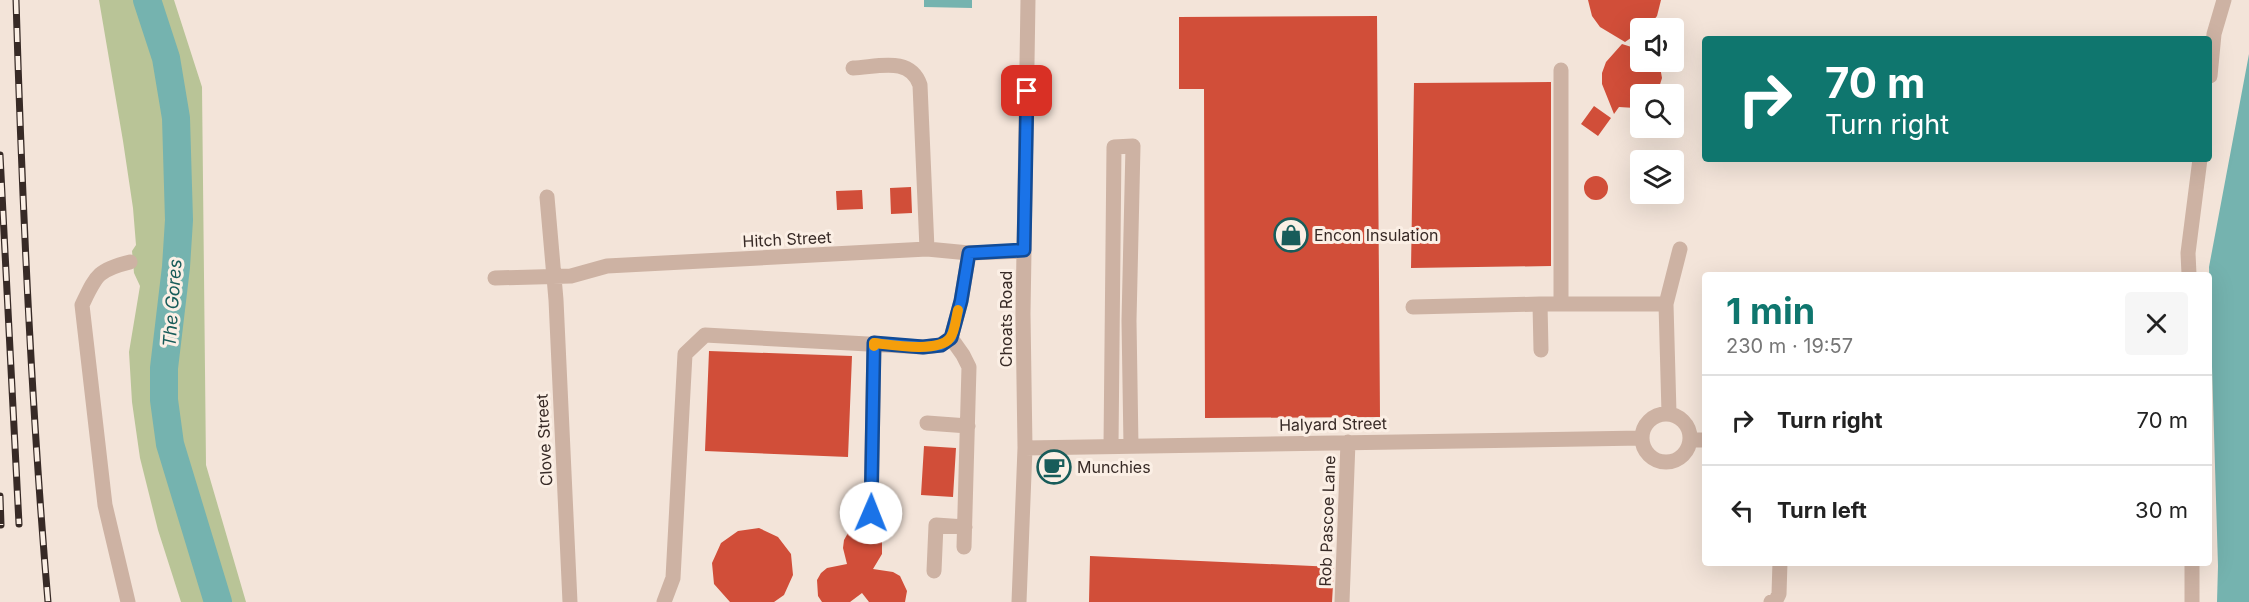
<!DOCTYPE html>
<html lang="en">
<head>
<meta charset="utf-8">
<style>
  :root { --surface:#fff; --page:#f6f6f6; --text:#222; --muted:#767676; --line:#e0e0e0; --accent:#0f766e }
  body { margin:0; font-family:Inter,sans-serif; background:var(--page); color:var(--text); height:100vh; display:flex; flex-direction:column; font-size:22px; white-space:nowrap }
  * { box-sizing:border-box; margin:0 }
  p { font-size:20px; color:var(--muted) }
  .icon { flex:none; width:33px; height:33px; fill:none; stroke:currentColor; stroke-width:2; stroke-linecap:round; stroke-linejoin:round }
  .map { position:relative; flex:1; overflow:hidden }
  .details { position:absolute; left:1702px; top:272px; width:510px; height:294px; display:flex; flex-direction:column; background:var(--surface); border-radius:6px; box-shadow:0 6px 24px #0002 }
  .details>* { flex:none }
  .banner { position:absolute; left:1702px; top:36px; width:510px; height:126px; border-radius:6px; box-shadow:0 6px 24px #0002; background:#0f766e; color:#fff; overflow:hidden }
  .controls { position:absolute; left:1630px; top:18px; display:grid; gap:12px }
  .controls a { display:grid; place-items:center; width:54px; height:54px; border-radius:6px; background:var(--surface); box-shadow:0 6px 24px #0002; font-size:30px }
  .pin { position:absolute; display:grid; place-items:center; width:51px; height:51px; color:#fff; margin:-26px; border-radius:12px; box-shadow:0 3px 9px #0006 }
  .me { position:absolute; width:66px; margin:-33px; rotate:1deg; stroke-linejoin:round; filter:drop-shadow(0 0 4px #0008) }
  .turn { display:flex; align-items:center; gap:21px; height:126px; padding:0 24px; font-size:27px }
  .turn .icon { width:78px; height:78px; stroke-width:2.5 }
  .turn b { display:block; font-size:42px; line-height:51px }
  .round { display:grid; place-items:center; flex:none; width:63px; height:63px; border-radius:6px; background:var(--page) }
  .summary { display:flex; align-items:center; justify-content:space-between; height:102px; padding:0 24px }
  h1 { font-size:36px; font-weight:700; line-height:45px; color:var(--accent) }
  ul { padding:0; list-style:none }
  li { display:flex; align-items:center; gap:18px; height:90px; padding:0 24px; border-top:2px solid var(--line) }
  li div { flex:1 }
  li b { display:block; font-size:22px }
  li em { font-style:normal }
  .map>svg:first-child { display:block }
  .green { fill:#b9c497 }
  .water { fill:#75b3af }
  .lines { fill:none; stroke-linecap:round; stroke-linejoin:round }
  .river { stroke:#75b3af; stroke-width:28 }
  .building { fill:#d14e39 }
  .minor { stroke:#cdb2a3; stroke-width:15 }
  .rail-casing { stroke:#372a26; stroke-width:7 }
  .rail { stroke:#fbefe5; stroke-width:4.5; stroke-dasharray:14; stroke-linecap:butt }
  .route-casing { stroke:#114b97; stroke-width:15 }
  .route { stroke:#1a73e8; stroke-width:10 }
  .slow { stroke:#f59e0b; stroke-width:10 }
  .labels { text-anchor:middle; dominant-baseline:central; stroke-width:6; stroke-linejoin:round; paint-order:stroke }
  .poi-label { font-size:16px; fill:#372a26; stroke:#fbefe5; text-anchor:start }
  .street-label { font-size:16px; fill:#372a26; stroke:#fbefe5 }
  .water-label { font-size:18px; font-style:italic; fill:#185c5a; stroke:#fbefe5 }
</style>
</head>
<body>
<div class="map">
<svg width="2249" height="602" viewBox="0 0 2249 602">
  <rect width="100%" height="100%" fill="#f3e4d9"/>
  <path class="green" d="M99 0H174L202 87 206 465 246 602H181L158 530 140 458 132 402 129 352 140 286 134 273 132 251 136 245 133 208 123 141Z"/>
  <path class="water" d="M924 0H972V8L924 7Z
    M2249 54V602H2217L2218 566 2209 267Z"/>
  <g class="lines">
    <path class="river" d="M147 0 166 58 176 118 179 220 176 267 164 368V400L170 444 218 602"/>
  </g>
  <path class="building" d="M1588 0H1661L1657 16 1649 26 1641 28V31L1625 42 1600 27 1592 16Z
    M1377 16 1380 417 1205 418 1204 89H1179V17Z
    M1622 44 1641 50V62H1657L1660 67 1662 78 1657 94H1641V107L1635 108 1619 107 1614 114 1602 84V73L1606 62Z
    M1551 82V266L1411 268 1414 83Z
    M1594 106 1611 118 1598 136 1581 124Z
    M1584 188a12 12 0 1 1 24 0a12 12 0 1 1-24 0Z
    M911 187 912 213 891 214 890 188Z
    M862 190 863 209 837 210 836 191Z
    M709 351 852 356 848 457 705 451Z
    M924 446 956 448 953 497 921 495Z
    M862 526 870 528 877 532 882 538V554L873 569 893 572 900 576 907 591 905 602H869L862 593 850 602H822L818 596 817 580 821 573 827 568 847 564 843 548 844 540 848 533Z
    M759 528 778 537 791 554 793 575 784 595 774 602H730L714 584 712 563 721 543 738 531Z
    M1090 556 1334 567 1332 602H1089Z"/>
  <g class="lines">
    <path class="minor" d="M853 68C878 67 910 56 920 85L927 249
      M2210 76 2214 34 2224 0
      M547 197 556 300 570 602
      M2189 274 2188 253 2200 159
      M495 278 571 276 607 266 927 249 969 253 1024 251
      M1561 304V70
      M1413 307 1540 304
      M951 338 963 355 969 367 964 547
      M1541 350 1540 304H1666
      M1669 413 1666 304 1680 249
      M1642 438a24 24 0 1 1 48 0a24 24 0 1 1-48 0Z
      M927 423 968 426
      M1690 440H1706
      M1111 446 1114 147 1133 146 1129 321 1131 446
      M1025 448 1642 438
      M871 513 874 343
      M2192 562V602
      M934 571 936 525 965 527
      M128 602 105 505 82 305C96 276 97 270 130 262
      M664 602 673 578 685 354 705 335 923 347 941 345 951 338 961 301 969 253
      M1019 602 1025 448 1023 314 1028 0
      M1342 602 1348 442
      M1771 602 1776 600 1779 594 1780 562"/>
    <defs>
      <path id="rail" d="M16 0C22 201 31 402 48 602
        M0 155 19 524
        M0 496 1 525"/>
    </defs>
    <use href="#rail" class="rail-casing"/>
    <use href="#rail" class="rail"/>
  </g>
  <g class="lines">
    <defs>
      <path id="route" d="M871 513 874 343 923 347 941 345 951 338 961 301 969 253 1024 250 1027 91"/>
    </defs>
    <use href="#route" class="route-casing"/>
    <use href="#route" class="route"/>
    <path class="slow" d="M874 346V343C892 345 939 353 950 338 955 332 956 318 958 310"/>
  </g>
  <defs>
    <symbol id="shop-ring" viewBox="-11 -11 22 22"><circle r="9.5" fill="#fbefe5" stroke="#185c5a" stroke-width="1.5"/><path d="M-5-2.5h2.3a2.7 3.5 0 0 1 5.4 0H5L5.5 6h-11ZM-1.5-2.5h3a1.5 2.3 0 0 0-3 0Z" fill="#185c5a"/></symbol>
    <symbol id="cafe-ring" viewBox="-11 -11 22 22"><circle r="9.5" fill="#fbefe5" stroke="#185c5a" stroke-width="1.5"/><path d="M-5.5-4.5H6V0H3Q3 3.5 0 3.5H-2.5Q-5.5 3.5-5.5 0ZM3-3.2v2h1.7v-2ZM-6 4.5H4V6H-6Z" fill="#185c5a"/></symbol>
  </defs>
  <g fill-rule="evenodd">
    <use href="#shop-ring" x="1272" y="216" width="38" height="38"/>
    <use href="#cafe-ring" x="1035" y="448" width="38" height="38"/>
  </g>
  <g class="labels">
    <g class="poi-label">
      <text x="1314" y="235">Encon Insulation</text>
      <text x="1077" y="467">Munchies</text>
    </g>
    <g class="street-label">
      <text transform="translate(787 239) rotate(-3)">Hitch Street</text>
      <text transform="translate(1006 319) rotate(-90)">Choats Road</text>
      <text transform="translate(1333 424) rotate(-1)">Halyard Street</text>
      <text transform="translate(544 440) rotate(-93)">Clove Street</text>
      <text transform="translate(1327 521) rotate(-88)">Rob Pascoe Lane</text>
    </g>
    <g class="water-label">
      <text transform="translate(172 303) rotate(-86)">The Gores</text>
    </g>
  </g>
</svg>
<div class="controls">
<a><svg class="icon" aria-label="sound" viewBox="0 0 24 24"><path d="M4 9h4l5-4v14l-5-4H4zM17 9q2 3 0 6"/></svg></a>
<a><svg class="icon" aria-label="search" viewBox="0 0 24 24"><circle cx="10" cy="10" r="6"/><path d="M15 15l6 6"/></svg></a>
<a><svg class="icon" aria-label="layers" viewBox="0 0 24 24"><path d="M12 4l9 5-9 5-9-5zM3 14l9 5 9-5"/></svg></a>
</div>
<div class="pin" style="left:1027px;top:91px;background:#d93025"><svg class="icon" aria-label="arrive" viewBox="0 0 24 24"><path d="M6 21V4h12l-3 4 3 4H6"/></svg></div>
<svg class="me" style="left:871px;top:513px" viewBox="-20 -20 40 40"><circle r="19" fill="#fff"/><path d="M0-13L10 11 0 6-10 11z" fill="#1a73e8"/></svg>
<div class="banner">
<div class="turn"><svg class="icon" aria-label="right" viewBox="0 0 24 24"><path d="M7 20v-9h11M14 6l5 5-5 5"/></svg><div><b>70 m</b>Turn right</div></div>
</div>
<section class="details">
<div class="summary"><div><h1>1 min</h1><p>230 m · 19:57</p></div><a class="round"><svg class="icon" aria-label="close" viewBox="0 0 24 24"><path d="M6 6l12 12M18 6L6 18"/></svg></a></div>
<ul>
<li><svg class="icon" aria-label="right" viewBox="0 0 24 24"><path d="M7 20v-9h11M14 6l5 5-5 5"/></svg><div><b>Turn right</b></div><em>70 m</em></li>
<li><svg class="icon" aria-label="left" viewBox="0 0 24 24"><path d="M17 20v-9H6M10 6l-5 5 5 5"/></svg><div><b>Turn left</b></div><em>30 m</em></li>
</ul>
</section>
</div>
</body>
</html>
